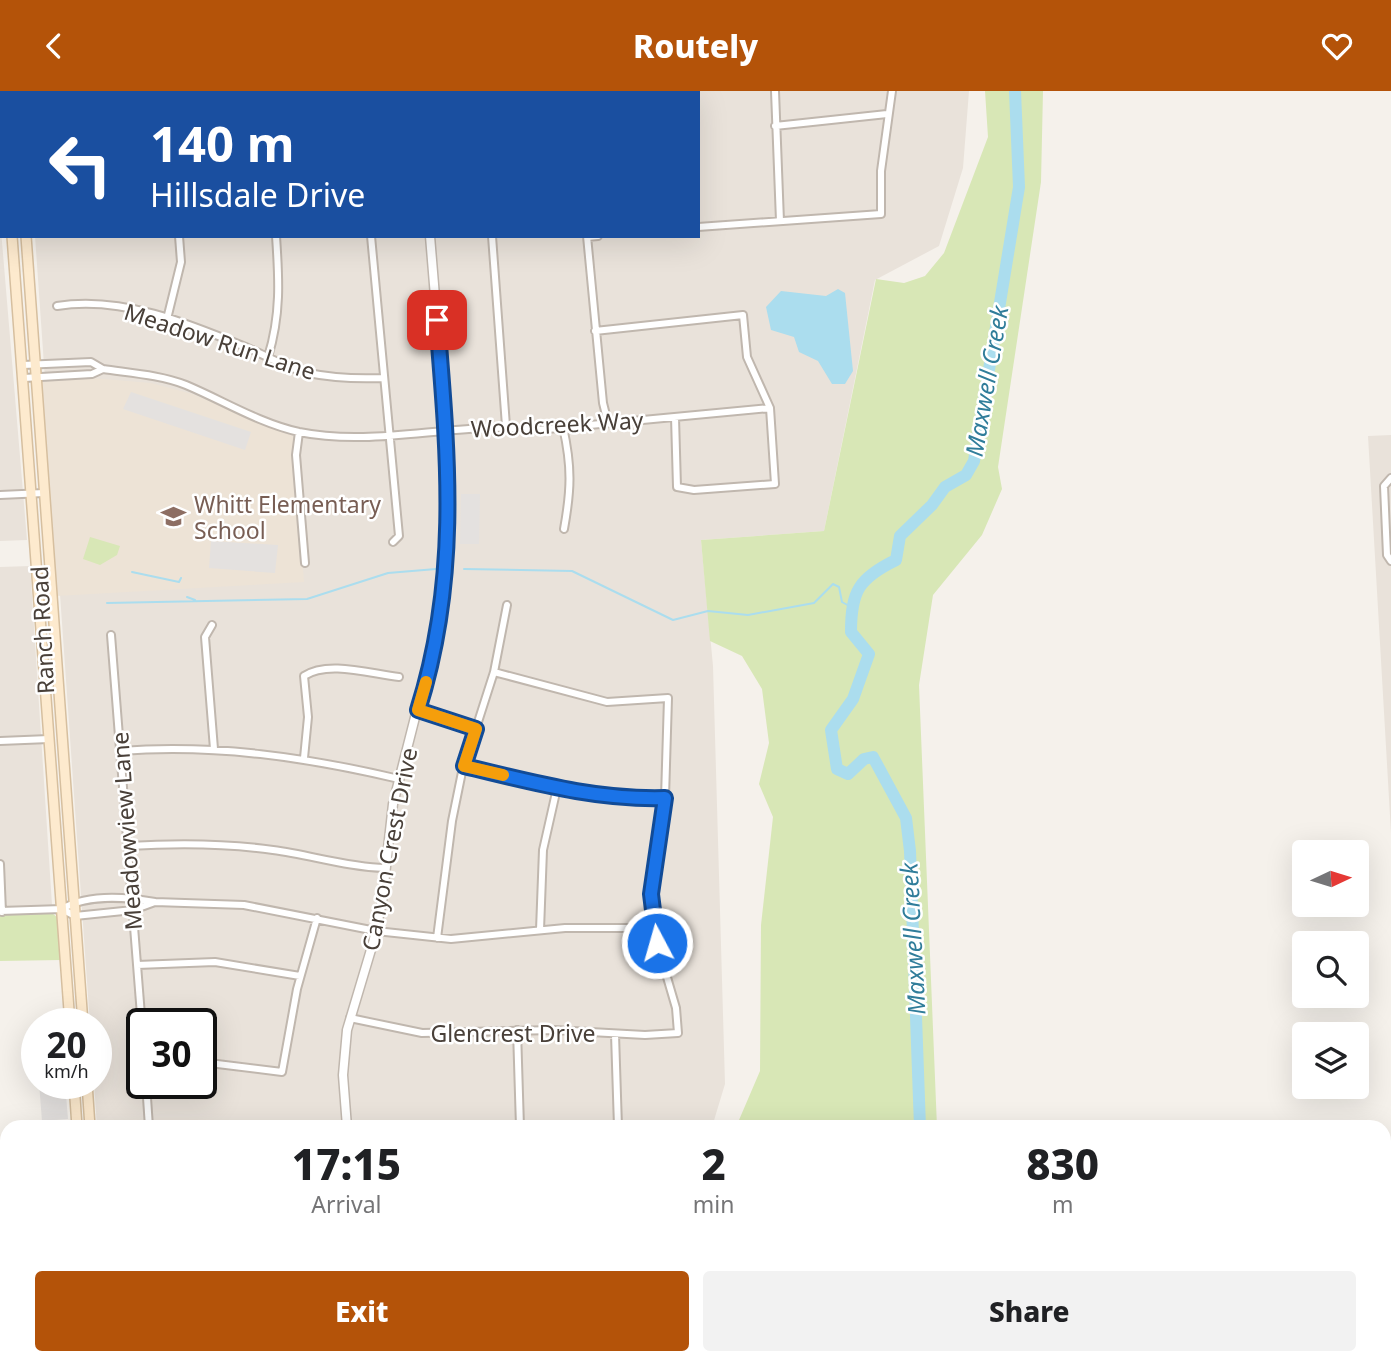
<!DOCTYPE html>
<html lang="en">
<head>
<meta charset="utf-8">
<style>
  :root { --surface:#fff; --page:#f2f2f2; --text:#202124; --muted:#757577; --accent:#b45309 }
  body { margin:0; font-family:"Noto Sans",sans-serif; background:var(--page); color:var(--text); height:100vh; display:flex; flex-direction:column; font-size:26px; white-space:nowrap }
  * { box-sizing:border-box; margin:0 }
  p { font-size:23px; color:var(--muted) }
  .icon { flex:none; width:38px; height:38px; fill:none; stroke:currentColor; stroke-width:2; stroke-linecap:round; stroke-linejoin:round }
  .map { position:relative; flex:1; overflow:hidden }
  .side { position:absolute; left:0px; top:1029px; width:1391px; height:245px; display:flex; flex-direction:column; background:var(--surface); border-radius:21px 21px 0 0; box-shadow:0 7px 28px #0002 }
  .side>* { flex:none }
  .top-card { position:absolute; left:0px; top:0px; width:700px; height:147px; box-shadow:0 7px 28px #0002; background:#1a4fa0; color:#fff; overflow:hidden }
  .needle { width:46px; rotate:86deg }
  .buttons { position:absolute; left:1292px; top:749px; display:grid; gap:14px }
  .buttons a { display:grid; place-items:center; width:77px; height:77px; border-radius:7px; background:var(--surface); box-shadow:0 7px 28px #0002; font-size:35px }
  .speed { position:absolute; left:21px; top:917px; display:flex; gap:14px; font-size:35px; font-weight:700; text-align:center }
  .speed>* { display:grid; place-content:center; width:91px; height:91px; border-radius:50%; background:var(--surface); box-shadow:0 7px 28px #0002; line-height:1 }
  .speed small { font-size:18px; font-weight:400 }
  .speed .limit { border:4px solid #111; border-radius:10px; background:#fff; color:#111 }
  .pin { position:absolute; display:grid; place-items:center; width:60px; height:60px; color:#fff; margin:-30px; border-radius:14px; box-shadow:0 4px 10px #0006 }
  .me { position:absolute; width:77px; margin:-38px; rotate:354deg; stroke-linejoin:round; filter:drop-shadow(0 0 5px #0008) }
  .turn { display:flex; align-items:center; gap:24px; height:147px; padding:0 35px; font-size:32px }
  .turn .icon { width:91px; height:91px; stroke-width:2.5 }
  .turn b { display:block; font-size:49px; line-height:60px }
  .eta { display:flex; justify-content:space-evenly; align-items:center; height:119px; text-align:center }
  .eta b { font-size:42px; font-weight:800; line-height:49px }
  .action { display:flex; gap:14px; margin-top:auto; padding:14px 35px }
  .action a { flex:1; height:80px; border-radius:7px; background:var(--accent); color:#fff; font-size:28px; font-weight:800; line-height:80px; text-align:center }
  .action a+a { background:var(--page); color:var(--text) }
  header { display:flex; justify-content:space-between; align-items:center; height:91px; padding:0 35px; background:var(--accent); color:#fff; font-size:32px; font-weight:800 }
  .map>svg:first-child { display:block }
  .residential { fill:#e9e2da; fill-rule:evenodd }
  .education { fill:#ede3d6 }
  .green { fill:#d8e7b6 }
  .parking { fill:#e4e1df }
  .water { fill:#abddee }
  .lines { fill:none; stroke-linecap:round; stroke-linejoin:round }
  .stream { stroke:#abddee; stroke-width:2 }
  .river { stroke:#abddee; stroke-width:12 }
  .minor-casing { stroke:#c0b7ae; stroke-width:10 }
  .tertiary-casing { stroke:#c0b7ae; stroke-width:11 }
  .secondary-casing { stroke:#d6bf9f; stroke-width:12 }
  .minor { stroke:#fff; stroke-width:6 }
  .tertiary { stroke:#fff; stroke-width:8 }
  .secondary { stroke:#fdeace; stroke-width:9 }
  .route-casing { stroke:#114b97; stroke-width:18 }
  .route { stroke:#1a73e8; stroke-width:12 }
  .slow { stroke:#f59e0b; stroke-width:12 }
  .labels { text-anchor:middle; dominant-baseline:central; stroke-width:5; stroke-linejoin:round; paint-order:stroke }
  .street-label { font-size:23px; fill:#494039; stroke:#fff }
  .education-label { font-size:23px; fill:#785e54; stroke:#fff; text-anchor:start }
  .water-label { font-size:24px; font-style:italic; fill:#307d9a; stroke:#fff }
</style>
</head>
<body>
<header><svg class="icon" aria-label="back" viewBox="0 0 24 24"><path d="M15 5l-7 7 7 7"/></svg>Routely<svg class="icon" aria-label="heart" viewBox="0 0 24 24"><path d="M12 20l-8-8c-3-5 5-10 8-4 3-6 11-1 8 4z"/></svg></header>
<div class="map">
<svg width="1391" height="1274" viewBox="0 0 1391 1274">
  <rect width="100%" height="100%" fill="#f5f1eb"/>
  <path class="residential" d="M24 0H969L963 77 939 155 875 189 824 440 701 449 713 575 725 993 712 1036H97L94 992H96V933H90L35 145H698V2ZM142 933H201V992H142Z
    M0 127 27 449 0 450Z
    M1391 344V742L1368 345Z
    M30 475 52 814 9 815H0V476Z
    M582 1267H702L692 1274H609L604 1269Z"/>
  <path class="education" d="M91 287 151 292 192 303 293 345 304 491 56 505 39 291Z
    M1391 1196V1274H1287V1267H1384V1197Z"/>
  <path class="green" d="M985 0H1043L1041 91 998 376 1002 398 982 444 933 504 919 594 937 1036H736L760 980 761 834 773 726 759 693 769 652 762 598 742 565 710 550 701 449 824 440 876 188 904 192 925 185 944 162 988 46Z
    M90 446 120 455 117 464 100 474 83 468Z
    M52 822 58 827 61 869 0 870V824Z
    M343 1267H582L604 1269 609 1274H340Z
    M804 1267H1013L1016 1274H801Z"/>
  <path class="parking" d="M131 301 251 341 245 359 123 318Z
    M461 403H480L479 453H460Z
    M211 450 278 454 275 482 209 477Z
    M39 992H65L68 1028 42 1030Z"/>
  <path class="water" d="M838 198 845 202 853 280 845 293H832L818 270 799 261 794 246 771 239 766 216 781 200 826 205Z"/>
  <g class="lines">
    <path class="stream" d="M464 478 572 480 673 529 708 520 748 524 814 512 833 493 839 496 842 511 851 516
      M132 481 179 491 181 487
      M187 506 195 509
      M107 512 307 508 388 482 436 478"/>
    <path class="river" d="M920 1036 910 760 906 727 873 666 864 668 848 683 837 678 831 639 853 608 869 563 851 541C851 500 859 487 896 469L900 445 932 414 945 396 966 384 974 370 1019 96 1015 0
      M826 1274 827 1267"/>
    <defs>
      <path id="minor" d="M77 0V2
        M169 0V2
        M265 0V2
        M360 0V2
        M775 0 780 130
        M581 2V0
        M676 2V0
        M775 35 887 23
        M0 66H2
        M698 136 881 123V80L892 0
        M371 145 399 445 393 451
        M492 145 506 335
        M587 145 603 312 608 332
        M587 146 598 145
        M57 215C121 204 190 233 248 257 267 265 288 278 308 282 333 287 357 288 382 287
        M167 228 181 171 179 145
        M595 240 743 224 747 266 770 317 775 393 694 399 677 396 675 326
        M268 266C281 224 279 188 276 145
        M23 274 91 271 103 278C130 282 161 284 186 294 224 310 259 332 299 341 379 357 458 329 537 339L770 317
        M24 287 92 283 103 278
        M563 336C572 376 571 399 564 438
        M299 341 296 364 305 472
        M1391 387 1384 395 1387 464 1391 470
        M0 404 44 402
        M212 534 205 546 214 658
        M111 544 142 937
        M418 619 476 638
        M0 650 49 648
        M120 660C216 653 306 666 399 688
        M304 667 308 626 304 585C328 569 371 583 399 586
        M464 675C531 691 595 709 665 707
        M128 755C177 752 224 752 273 759 311 764 347 776 385 777
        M0 773 2 821
        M155 811 244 814 376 840 451 848 565 837H656
        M0 820 62 818 75 825 133 819 155 811C127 806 87 803 62 818
        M540 839 543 759 557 697
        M437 847 452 730 462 681 494 581 507 514
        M137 874 215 871 300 885
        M350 927 422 942 554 939 645 944 678 942 676 917 657 852 651 803 665 707 668 607 607 611 494 581
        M517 939 520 1036
        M615 943 618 1036
        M201 971 282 981 297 898 317 827
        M146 992 149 1036
        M674 1267 678 1272
        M1280 1267V1274"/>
      <path id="tertiary" d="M418 0V2
        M347 1036 343 984 347 939 373 852 382 811 393 713 443 516 450 429 449 375 430 145
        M274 1267 279 1274
        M332 1274 336 1267"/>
      <path id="secondary" d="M1 0 2 7
        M15 0V2
        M12 145 70 933
        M26 145 83 933
        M74 992 77 1036
        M87 992 90 1036
        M1384 1173H1391
        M1384 1188 1391 1187
        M0 1260 7 1251
        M5 1274 10 1267
        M701 1274 709 1267
        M726 1274 736 1267"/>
    </defs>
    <use href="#minor" class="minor-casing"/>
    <use href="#tertiary" class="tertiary-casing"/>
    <use href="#secondary" class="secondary-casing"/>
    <use href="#minor" class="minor"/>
    <use href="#tertiary" class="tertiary"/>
    <use href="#secondary" class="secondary"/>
  </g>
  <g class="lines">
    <defs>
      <path id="route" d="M437 229C448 364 460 486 418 619L476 638 464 675C532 691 595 709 665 707L651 803 657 852"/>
    </defs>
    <use href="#route" class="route-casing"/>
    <use href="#route" class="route"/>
    <path class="slow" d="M426 591 418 619 476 638 464 675 503 684"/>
  </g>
  <defs>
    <symbol id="school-bare" viewBox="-9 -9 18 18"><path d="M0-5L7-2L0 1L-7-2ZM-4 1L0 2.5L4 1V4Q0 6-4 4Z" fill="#8d6e63" stroke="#fff" stroke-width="2.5" paint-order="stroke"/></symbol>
  </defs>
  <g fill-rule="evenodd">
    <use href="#school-bare" x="156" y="408" width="35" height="35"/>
  </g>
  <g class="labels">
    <g class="street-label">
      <text transform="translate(220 250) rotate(18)">Meadow Run Lane</text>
      <text transform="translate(557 333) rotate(-3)">Woodcreek Way</text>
      <text transform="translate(42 539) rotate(-93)">Ranch Road</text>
      <text transform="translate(126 740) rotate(-94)">Meadowview Lane</text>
      <text transform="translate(389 758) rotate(-79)">Canyon Crest Drive</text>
      <text x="513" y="942">Glencrest Drive</text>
    </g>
    <g class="education-label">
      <text x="194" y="413">Whitt Elementary<tspan x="194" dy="26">School</tspan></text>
    </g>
    <g class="water-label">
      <text transform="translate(986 290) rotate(-80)">Maxwell Creek</text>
      <text transform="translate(912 848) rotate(-93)">Maxwell Creek</text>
    </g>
  </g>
</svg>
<div class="buttons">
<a><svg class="needle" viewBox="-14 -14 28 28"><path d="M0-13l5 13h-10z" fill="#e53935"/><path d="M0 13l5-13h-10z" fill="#757577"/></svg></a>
<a><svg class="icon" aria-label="search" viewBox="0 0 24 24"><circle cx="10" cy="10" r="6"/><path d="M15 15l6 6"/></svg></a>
<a><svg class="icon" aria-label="layers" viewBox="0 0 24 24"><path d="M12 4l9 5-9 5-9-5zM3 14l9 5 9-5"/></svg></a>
</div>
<div class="speed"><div>20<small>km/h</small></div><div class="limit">30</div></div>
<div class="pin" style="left:437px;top:229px;background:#d93025"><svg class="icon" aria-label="arrive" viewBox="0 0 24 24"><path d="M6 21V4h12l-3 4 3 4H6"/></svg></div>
<svg class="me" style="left:657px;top:852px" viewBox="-20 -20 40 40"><circle r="17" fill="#1a73e8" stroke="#fff" stroke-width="3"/><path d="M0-11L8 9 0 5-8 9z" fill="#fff"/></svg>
<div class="top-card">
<div class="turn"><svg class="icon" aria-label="left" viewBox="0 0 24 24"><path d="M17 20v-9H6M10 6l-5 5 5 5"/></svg><div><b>140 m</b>Hillsdale Drive</div></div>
</div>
<section class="side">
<div class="eta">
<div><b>17:15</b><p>Arrival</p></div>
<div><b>2</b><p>min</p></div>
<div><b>830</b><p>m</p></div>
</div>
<div class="action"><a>Exit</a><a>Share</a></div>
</section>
</div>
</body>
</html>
